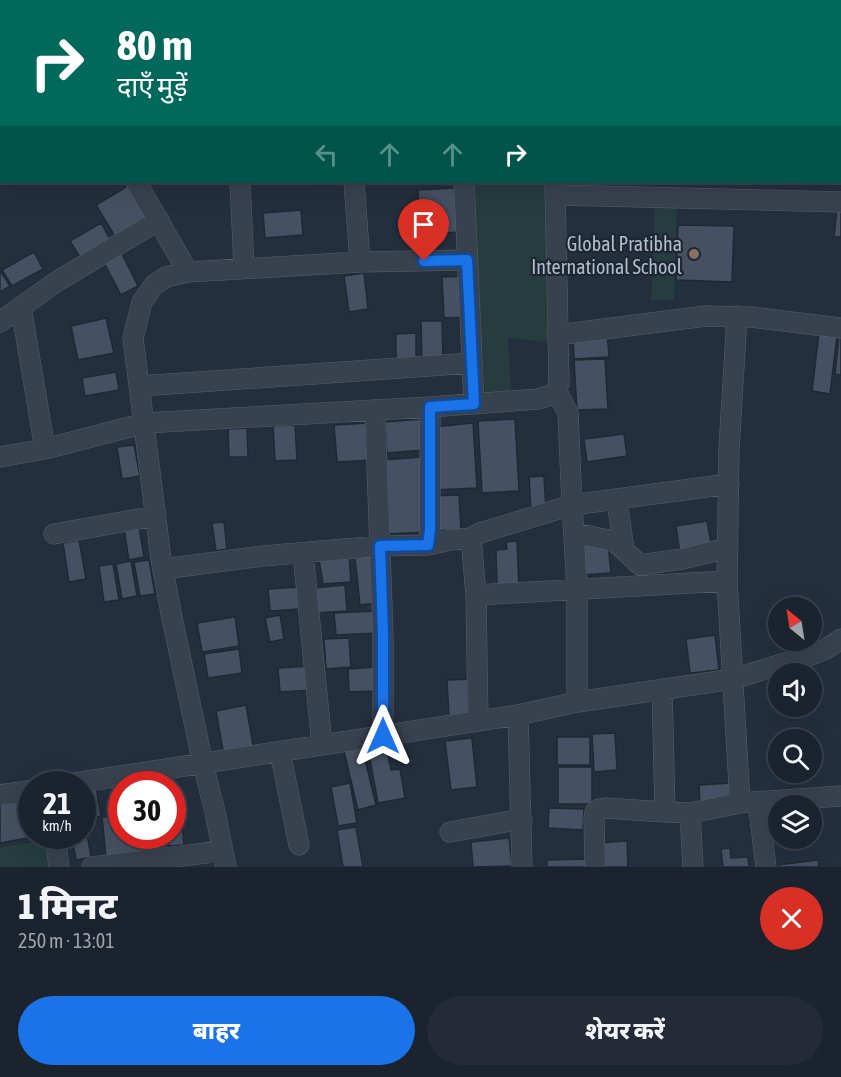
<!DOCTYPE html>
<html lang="hi">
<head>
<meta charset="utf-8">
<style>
  :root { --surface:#1b232e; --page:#242b36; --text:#f1f3f6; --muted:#a0a4aa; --line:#39404a; --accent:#1a73e8 }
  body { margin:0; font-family:"Asap Condensed","Noto Sans Devanagari",sans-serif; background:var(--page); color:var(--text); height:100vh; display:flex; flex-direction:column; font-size:22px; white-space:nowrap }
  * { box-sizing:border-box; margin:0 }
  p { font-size:20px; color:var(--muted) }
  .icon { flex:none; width:33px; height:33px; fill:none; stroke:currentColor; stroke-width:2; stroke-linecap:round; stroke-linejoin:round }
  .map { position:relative; height:867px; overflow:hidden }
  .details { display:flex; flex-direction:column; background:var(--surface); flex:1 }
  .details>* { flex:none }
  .hud { position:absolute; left:0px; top:0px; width:842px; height:183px; box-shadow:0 6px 24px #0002,0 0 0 2px var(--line); background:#00695c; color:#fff; overflow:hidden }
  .needle { width:39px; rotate:330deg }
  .tools { position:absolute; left:768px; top:597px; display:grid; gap:12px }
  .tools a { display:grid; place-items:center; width:54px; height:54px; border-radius:50%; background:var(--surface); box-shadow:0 6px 24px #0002,0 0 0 2px var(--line); font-size:30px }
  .speed { position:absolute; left:18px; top:771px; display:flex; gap:12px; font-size:30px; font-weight:700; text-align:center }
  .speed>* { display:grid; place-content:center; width:78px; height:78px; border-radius:50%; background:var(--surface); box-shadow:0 6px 24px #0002,0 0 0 2px var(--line); line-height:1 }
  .speed small { font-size:15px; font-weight:400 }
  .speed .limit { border:9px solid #d22; background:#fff; color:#111 }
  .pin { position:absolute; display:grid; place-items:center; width:51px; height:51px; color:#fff; margin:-62px -26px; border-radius:50% 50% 50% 0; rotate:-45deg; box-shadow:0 0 6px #0007 }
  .pin .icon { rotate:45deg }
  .me { position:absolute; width:66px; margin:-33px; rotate:0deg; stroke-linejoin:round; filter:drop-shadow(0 0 4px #0008) }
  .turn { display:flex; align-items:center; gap:21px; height:126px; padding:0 18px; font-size:27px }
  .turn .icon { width:78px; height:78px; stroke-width:2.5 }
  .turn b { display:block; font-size:42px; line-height:51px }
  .lanes { display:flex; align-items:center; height:57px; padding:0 18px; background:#0003; justify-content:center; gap:30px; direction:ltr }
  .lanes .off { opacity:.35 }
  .round { display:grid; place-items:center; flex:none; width:63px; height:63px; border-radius:32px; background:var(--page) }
  .overview { display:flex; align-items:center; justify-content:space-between; height:102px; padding:0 18px }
  h1 { font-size:36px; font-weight:800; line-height:45px }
  .primary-button { display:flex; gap:12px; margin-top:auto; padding:12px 18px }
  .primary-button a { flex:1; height:69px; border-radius:36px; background:var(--accent); color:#fff; font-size:24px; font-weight:800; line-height:69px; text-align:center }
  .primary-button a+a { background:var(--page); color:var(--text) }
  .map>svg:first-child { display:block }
  .green { fill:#263c3f }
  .building { fill:#455162; stroke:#1f2835; stroke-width:1.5 }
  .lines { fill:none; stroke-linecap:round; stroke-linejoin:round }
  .minor-casing { stroke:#565f6c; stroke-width:21 }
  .minor { stroke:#38414e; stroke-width:20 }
  .route-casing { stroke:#114b97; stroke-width:15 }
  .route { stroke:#1a73e8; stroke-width:10 }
  .education-dot { fill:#8d6e63; stroke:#1d2633; stroke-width:2 }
  .labels { text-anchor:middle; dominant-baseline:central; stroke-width:4.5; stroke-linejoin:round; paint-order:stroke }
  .poi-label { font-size:20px; fill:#b4bcc9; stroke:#1d2633; text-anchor:end }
</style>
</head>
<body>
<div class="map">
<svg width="841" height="867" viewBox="0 0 841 867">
  <rect width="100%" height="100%" fill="#242f3e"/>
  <path class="green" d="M472 182H547L548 343 508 337 511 392 485 394Z
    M655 207 677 208 674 300H651Z
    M46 840 48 867H0V847Z"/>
  <path class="building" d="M307 182H347V184L307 185Z
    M131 184 151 217 116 238 96 205Z
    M455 188 458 232 421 235 418 190Z
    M837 209H841V237H834Z
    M301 210 303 235 265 238 263 213Z
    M101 223 111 241 81 259 70 241Z
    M678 225 734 226 732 282 676 280Z
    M120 250 138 286 121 295 102 259Z
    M34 252 43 269 12 286 2 270Z
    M0 270 10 286 0 292Z
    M364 273 368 309 349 312 344 276Z
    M467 276 470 317 444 318 442 277Z
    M106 318 114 353 78 360 71 326Z
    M421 321H442L443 362 422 363Z
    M607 331 609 357 574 359 573 334Z
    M416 333V364H396V334Z
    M819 333 837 336 830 394 812 391Z
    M839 336H841V375L835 374Z
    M605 359 608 409 577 410 574 360Z
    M116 372 119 390 85 396 82 378Z
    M423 419 424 450 387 453 385 422Z
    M515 419 519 491 482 493 478 421Z
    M369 423 372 460 337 462 334 425Z
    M473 423 477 488 433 490 434 427Z
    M295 425 297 460 275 461 273 426Z
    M247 428 248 457H229L228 429Z
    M624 434 627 456 587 462 584 439Z
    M134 445 140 476 122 479 117 447Z
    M423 457 427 532 387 534 382 460Z
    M544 476 546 509 531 510 529 477Z
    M459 495 461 530 432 531 430 496Z
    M707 521 712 548 680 554 676 526Z
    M224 522 227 549 216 551 212 523Z
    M139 527 144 557 129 560 124 529Z
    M79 540 86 579 69 582 63 543Z
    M517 541 519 587 497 588 496 550 507 549 506 542Z
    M608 543 611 573 581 575 579 545Z
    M349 556 351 582 323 584 319 559Z
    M372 556 378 603 360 605 355 558Z
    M149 560 155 594 140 596 134 562Z
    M131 561 137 596 122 599 116 564Z
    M113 564 119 600 104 602 99 566Z
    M345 585 347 611 314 613 313 588Z
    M299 587 300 609 270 611 268 589Z
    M376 611 378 633 336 635 334 613Z
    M280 615 284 639 270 642 265 618Z
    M235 617 239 646 202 652 197 623Z
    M715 635 719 670 690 673 686 639Z
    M349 638 351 667 326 669 324 639Z
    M239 649 242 673 208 678 204 654Z
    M311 666 313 690 280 692 278 668Z
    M375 667 377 691 349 692 348 669Z
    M473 679 475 716 449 718 447 680Z
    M246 705 254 751 224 756 216 711Z
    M615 733 617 770 594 772 592 734Z
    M557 737H590V765H557Z
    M472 738 477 787 451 790 445 741Z
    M385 740 391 770 400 769 405 798 378 803 367 743Z
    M361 743 376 805 358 810 343 747Z
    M558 767H592V804H558Z
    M95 782 101 816 82 820V784Z
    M113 783 122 784V811L116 812Z
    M350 783 357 823 338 826 331 787Z
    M732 783 733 804 700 805 699 785Z
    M32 795V836H39L0 843V801Z
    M181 808 184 845 169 846 168 836H172V809Z
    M549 808 584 809 583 830 548 828Z
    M122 815V836H151L153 853 106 858 102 817Z
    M82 822H85L91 857 76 860 72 836H82Z
    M356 827 363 867H343L337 830Z
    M509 838 512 866 473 867 471 842Z
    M627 841 628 867H599L597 843Z
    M730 848 731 858 748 857 749 867H723L721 849Z
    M588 859V867H547V860Z
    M818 860 819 867H777V865Z"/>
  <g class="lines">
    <defs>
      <path id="minor" d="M231 0V2
        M339 0V2
        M457 0V2
        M672 0 707 2
        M116 2V0
        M558 2V0
        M840 9H841
        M0 33H2
        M840 129H841
        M0 147H2
        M136 182 188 272
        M240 182 244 268
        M354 182 360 262
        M464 182 474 403
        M555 195 841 202
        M21 307 45 449
        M737 316 729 449 727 581 740 803 841 796
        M0 322 56 282 159 220
        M557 335 706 316 751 317 841 328
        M140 386 472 363
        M556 390 568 413 572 505 729 484
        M375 410 383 634V736
        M0 457 45 449 145 423 430 407 539 399C550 395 555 395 559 383L555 182
        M617 500 624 550
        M54 534 156 516
        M574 534 589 536 614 541 640 565 682 559 728 548
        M428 545 430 530V407
        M303 553 322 745
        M163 569 263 556 380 546 428 545 451 540 471 538
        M476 595 727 581
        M662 689 665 812 690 813 693 867
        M518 715 522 867
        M478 721 476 595 471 538 480 533 572 505 577 590V702
        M280 752 299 845
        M68 784 518 715 577 702 733 679 811 655 826 649 841 639
        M0 795 32 790
        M758 802 766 867
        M690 813 740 803
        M450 832 522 819
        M55 836 59 867
        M92 867 222 851
        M226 867 215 812 203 764 172 618 161 559 133 338 142 302 154 285 166 277 188 272 360 262 467 260
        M595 867 594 818 595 812 599 809 605 808 665 812"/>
    </defs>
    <use href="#minor" class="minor-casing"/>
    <use href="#minor" class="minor"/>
  </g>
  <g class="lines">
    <defs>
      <path id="route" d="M383 736V634L380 546 428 545 430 530V407L474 404 467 260 424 261"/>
    </defs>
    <use href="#route" class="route-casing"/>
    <use href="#route" class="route"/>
  </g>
  <circle class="education-dot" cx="694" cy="254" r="6"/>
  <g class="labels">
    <g class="poi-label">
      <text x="682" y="243">Global Pratibha<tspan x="682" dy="23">International School</tspan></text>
    </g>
  </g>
</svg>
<div class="tools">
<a><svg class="needle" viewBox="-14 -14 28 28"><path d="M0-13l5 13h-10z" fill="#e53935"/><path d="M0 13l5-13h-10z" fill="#a0a4aa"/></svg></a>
<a><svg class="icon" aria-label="sound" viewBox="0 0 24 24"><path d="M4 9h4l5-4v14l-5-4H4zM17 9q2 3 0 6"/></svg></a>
<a><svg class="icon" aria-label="search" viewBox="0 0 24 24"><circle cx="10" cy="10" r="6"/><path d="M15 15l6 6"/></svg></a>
<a><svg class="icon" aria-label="layers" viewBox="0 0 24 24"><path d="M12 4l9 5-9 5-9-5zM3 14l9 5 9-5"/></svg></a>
</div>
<div class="speed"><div>21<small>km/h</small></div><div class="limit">30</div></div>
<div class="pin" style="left:424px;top:261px;background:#d93025"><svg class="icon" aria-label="arrive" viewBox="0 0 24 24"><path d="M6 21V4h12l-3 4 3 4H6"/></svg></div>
<svg class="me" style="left:383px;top:736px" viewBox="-20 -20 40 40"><path d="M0-17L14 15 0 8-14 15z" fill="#1a73e8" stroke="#fff" stroke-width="4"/></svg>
<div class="hud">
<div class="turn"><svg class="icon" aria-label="right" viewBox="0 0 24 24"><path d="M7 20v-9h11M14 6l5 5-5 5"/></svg><div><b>80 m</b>दाएँ मुड़ें</div></div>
<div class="lanes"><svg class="icon off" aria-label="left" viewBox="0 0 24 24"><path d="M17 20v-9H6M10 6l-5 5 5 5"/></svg><svg class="icon off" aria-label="ahead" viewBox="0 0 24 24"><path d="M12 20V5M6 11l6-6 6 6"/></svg><svg class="icon off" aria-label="ahead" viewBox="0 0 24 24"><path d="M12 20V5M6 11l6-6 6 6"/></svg><svg class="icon" aria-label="right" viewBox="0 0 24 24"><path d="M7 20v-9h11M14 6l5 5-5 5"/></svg></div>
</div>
</div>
<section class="details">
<div class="overview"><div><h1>1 मिनट</h1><p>250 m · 13:01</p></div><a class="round" style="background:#d93025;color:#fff"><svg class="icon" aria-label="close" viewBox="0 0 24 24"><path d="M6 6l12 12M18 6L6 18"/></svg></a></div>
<div class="primary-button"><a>बाहर</a><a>शेयर करें</a></div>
</section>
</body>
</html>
